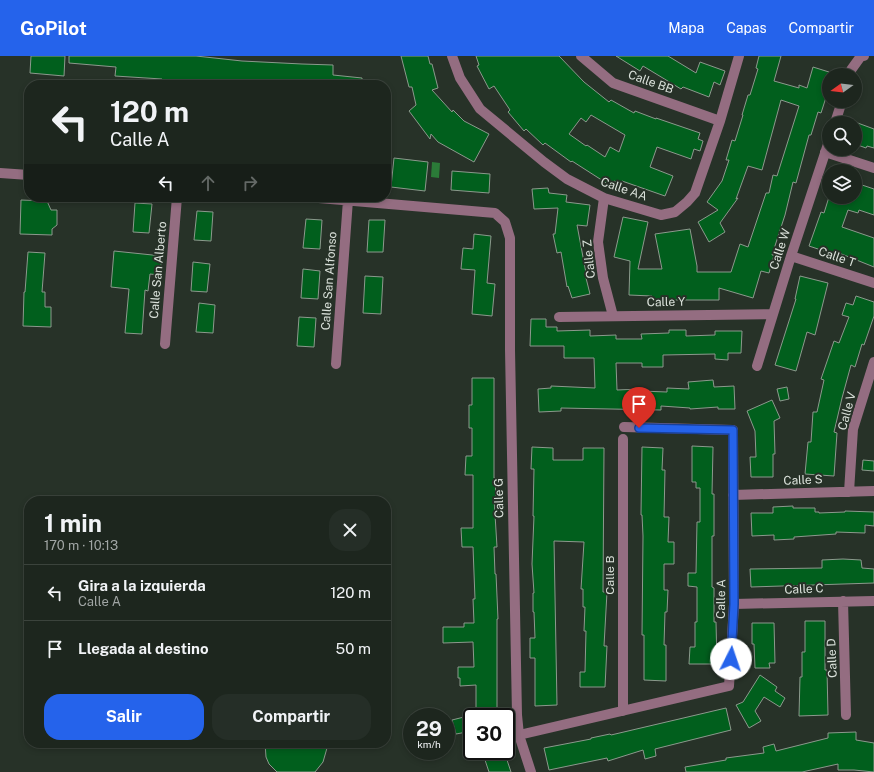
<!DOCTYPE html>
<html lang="es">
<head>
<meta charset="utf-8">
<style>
  :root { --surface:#1d261e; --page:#252e27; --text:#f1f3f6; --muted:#a0a5a4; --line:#3b433c; --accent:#2563eb }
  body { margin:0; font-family:"Public Sans",sans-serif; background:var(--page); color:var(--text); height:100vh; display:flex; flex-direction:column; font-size:15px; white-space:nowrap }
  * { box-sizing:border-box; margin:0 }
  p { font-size:13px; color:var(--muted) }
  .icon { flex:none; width:22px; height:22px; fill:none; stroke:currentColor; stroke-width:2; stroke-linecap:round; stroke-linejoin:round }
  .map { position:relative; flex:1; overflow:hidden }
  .panel { position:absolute; left:24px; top:440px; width:367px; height:252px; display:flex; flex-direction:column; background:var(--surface); border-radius:16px; box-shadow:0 2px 6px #0003,0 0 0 1px var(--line) }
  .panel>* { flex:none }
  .top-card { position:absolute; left:24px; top:24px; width:367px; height:122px; border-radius:16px; box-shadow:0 2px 6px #0003,0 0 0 1px var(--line); background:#1d261e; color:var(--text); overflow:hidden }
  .needle { width:26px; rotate:255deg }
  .fabs { position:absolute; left:822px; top:12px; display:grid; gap:8px }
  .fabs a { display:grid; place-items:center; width:40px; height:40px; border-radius:50%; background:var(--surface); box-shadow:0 2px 6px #0003,0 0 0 1px var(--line); font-size:20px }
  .speed { position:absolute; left:403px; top:652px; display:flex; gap:8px; font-size:20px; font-weight:700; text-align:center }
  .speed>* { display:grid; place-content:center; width:52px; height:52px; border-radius:50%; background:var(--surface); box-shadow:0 2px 6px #0003,0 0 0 1px var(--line); line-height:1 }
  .speed small { font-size:10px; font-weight:400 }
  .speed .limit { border:2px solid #111; border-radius:6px; background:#fff; color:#111 }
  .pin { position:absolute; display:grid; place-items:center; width:34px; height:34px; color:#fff; margin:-41px -17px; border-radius:50% 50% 50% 0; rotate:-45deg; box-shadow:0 0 4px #0007 }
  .pin .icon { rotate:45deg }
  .me { position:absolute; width:44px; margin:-22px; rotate:4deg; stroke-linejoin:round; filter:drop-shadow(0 0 3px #0008) }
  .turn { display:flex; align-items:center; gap:14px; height:84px; padding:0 20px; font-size:18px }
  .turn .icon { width:52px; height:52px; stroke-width:2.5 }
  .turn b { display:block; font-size:28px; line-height:34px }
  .lanes { display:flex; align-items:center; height:38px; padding:0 20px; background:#0003; justify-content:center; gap:20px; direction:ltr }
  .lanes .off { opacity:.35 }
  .round { display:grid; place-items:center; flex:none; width:42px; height:42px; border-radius:16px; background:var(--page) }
  .head { display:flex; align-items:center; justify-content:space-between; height:68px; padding:0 20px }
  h1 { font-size:24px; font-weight:700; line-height:30px }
  .primary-button { display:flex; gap:8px; margin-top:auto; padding:8px 20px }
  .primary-button a { flex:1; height:46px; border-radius:16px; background:var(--accent); color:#fff; font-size:16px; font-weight:700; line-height:46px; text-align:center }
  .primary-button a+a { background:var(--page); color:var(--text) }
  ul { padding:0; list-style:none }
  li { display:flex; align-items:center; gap:12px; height:56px; padding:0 20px; border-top:1px solid var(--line) }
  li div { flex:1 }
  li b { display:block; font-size:15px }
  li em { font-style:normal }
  header { display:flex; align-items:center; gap:24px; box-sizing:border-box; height:56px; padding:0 20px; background:var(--accent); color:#fff }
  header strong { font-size:19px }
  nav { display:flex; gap:22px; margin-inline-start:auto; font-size:14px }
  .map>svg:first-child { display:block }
  .water { fill:#2b7b38 }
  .building { fill:#015f1d; stroke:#8c998d; fill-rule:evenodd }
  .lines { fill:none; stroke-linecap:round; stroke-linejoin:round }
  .minor { stroke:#946d81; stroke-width:10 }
  .route-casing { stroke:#184099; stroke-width:10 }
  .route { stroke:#2563eb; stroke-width:7 }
  .labels { text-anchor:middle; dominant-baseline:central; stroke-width:4; stroke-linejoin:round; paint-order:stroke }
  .street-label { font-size:12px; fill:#dbe2db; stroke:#273228 }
</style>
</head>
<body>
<header>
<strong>GoPilot</strong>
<nav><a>Mapa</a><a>Capas</a><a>Compartir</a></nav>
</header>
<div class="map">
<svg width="874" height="716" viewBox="0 0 874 716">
  <rect width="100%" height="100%" fill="#273228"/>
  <path class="water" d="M432 106 440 107 439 122 431 121Z"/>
  <path class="building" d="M31 0H65L64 20 30 17Z
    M69 0H196L242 5 302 8 333 9V19L362 22V29H221L189 26V29H162V23L115 20 116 11 69 7Z
    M401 0H428L430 8H432L438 32 432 34 452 56 453 54 464 65 489 78 474 106 438 86 431 78 430 83 409 55 416 49 412 31H409Z
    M476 0H559L584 26 609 46 611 44 634 57 635 55 656 63V62L700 77 698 83 703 85 700 95 694 93 691 103 657 91 650 111 673 120 665 140 622 125 621 128 614 125 611 130 572 105 571 106 545 87 543 89 526 73 524 75 508 56 510 54 494 30 489 33 477 10 479 9ZM591 59 625 79 619 96 610 91 605 101 587 89 586 90 569 78 581 62 586 66Z
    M616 0H668L696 17 700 6 725 15 720 29 714 26 709 41 683 31 681 33 643 10 640 15Z
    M759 0H781L774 25 799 32V29L807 32 813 11 829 16V32L821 57 818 56 811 79H809L796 127 793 126 785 159 772 199H774L769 217 761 215 753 242 719 232V244H652V240L629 239 630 205 614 201 623 161 648 166 638 213H662L655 178 690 173 697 210V216H731L740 188 748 191 766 137H769L773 119 777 120 799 50 781 44 762 114 748 110 736 143 738 142 720 167 725 176 709 186 698 166 718 154 707 146 722 125 729 104H726L732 84 735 85 743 59H742L748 39H750L758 13 756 12Z
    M855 66 874 73V92L867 90 866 92 855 88Z
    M394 102 428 106 425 135 391 131Z
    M452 115 490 118 489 137 451 134Z
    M859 128 874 133V159L859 154 858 157 848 154 842 171 874 182V211L834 195 833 198 809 190 821 156 824 157 829 141H855Z
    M548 132 549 137 567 139 566 146 590 149 587 170 577 169 586 217 585 218 590 238 572 242 568 230 567 231 561 196 557 197 553 178H555L558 152 534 153 532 133Z
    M21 144 47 145 51 154H57V169L52 173V179L20 178Z
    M135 147 152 148 149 177 133 176Z
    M197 155 213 156 211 185 194 184Z
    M306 163 322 164 320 193 303 192Z
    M369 164H385L383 196H367Z
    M474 178 491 180 487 227 495 228 492 260 472 258 475 214 461 213 463 192 473 193Z
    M114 195 162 200 160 219 150 218 148 235 145 234 142 278 125 277 129 233 111 231Z
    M28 196 45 197 42 236H45V251H51V271L23 270 24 236H25Z
    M193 206 210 208 207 236 191 235Z
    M303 213 320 215 318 243 301 242Z
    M365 220 383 221 381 258 363 257Z
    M800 220 828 227 815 279 807 276 796 315 775 309 796 243H795Z
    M856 240 874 246V260L864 289 862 288 855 311 851 309 842 342 834 376 837 377 834 420 805 418 808 386H811L813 356H817L824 324 821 323 834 285 839 287 849 261 842 259 846 247 853 249Z
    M199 247 215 249 213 277 196 276Z
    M299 261 316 262 314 291 297 290Z
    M531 263H546V271H557V275L590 274V280L616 279V283H642L641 278 669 277V274H686V280L715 279V275H742L741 297H728V304L715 303V298L663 299V311H642V307H616L617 334 640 333V335L667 336V332L689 333 688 326 713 324 714 331 734 330 735 353H718V351L690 353V352L661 350V354L561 352V355L539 356 538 333 551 332V330L595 332 594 302H564V290H530Z
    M472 322H494V422H495L496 442H494L497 491H494L495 518H496L498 563H497V661H476V629L460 630V622H458V611H474L473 586 443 587V571H464V567H474L473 543H475L473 491H462L461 472H473V419H465L466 400H472V372H469V349H472Z
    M787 331 789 343 780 345 777 333Z
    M772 344 780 362 774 365 775 398H773V421H751L750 401H756L755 375 747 355Z
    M692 390 713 391 712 438H714V480H712V531L714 532V566H716L717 608H689L690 591H695V566H697V531L688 530V517H696L697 466H700V432H696V426H692Z
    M532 391 553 392V404H583V392H604L603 536H607L604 590H607L605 631H580V616H585L586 575H584L585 551H583V533H581L584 486 554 485 557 649 535 650V602H530V582H535L534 556H533V537H534L532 508 534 460H533L534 413H531Z
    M642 391 663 392 662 414H665L664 461H669L668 486H674V508H664V534H668L667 556H665L664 589H666V625L644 624V579H642L643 480 642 459H641Z
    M863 404 874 405V415L862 414Z
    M793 450V452H815V456H819V457L845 456V455L874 456V470L865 469V477L836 476V478L794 481V483L774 484V479L752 480 751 457H773V451Z
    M843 503 861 504 862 512 874 513V527L751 531 750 513 822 512V504Z
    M805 565H825V614H827L828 659 799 660 800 621H802V596H805Z
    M752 567H774L775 607H769L770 612H755L754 588H752Z
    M760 619 777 631 775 635 785 642 780 651 764 641 755 655 761 665 749 672 736 649 743 646Z
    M726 652 731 674 655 693 656 700 645 703 643 694 608 705 607 702 549 714 544 692 591 683V682L610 678 611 679Z
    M472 660V675L456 678 452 664 464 661Z
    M856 676V684L874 687V716L854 714H838V708L802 716H686L685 711 726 704V702L764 697 763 691 774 688 776 695 828 682V677Z
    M265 687H326L327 692 323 706 315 716H277L269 708 266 701Z
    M482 695H504L511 716H489Z"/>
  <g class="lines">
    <path class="minor" d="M452 0 460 22 480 53 544 106 567 123 604 142 661 159 675 156 687 146 695 137 720 65 739 0
      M581 0 613 27 720 65
      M850 19 851 14 861 0H864
      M835 67 842 45
      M825 96 874 112
      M0 117 29 119
      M307 141 495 157 505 166 510 182V294L517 659 519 679 531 716
      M604 142 598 186 603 222 613 260
      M791 200 874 227
      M559 261 773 258
      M165 288 177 141
      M336 308 348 144
      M757 310 791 200 829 85
      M623 383V655
      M849 436 853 373 874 306
      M733 439 874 435
      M843 545 846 659
      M734 548 874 545
      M519 679 729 630 734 548 733 374 624 371"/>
  </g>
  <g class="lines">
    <defs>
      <path id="route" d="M639 372 733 374 734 548 731 603"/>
    </defs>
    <use href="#route" class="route-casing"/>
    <use href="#route" class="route"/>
  </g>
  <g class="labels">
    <g class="street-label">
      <text transform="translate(651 26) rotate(20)">Calle BB</text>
      <text transform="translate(624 133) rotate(19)">Calle AA</text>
      <text transform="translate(780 193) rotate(-72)">Calle W</text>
      <text transform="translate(837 201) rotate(19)">Calle T</text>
      <text transform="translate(589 203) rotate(-96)">Calle Z</text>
      <text transform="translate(158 214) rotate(-85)">Calle San Alberto</text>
      <text transform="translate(329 225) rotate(-86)">Calle San Alfonso</text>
      <text transform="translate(666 246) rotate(-1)">Calle Y</text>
      <text transform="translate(847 355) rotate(-75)">Calle V</text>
      <text transform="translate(803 424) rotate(-2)">Calle S</text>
      <text transform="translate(499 442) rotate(-91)">Calle G</text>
      <text transform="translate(610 519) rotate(-90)">Calle B</text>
      <text transform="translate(804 533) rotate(-2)">Calle C</text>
      <text transform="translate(721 543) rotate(-89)">Calle A</text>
      <text transform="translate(832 602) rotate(-92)">Calle D</text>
    </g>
  </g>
</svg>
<div class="fabs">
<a><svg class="needle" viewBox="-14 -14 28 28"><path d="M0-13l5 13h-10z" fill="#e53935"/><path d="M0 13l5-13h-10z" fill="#a0a5a4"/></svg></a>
<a><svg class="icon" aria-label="search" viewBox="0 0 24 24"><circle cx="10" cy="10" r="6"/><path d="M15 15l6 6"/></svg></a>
<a><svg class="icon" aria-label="layers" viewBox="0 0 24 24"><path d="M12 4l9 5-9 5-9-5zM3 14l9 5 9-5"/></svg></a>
</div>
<div class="speed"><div>29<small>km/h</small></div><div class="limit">30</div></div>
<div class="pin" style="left:639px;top:372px;background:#d93025"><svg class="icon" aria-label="arrive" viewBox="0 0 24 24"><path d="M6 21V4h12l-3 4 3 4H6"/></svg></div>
<svg class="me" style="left:731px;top:603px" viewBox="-20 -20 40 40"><circle r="19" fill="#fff"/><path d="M0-13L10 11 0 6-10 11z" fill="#2563eb"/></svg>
<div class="top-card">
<div class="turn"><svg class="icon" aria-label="left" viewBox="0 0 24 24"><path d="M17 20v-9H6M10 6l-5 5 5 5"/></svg><div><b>120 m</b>Calle A</div></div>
<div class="lanes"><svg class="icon" aria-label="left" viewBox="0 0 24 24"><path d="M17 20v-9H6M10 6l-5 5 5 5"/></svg><svg class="icon off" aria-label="ahead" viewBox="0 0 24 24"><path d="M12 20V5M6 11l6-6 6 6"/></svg><svg class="icon off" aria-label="right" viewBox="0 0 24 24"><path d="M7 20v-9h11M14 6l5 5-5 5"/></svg></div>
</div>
<section class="panel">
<div class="head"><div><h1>1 min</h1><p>170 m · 10:13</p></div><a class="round"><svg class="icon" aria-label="close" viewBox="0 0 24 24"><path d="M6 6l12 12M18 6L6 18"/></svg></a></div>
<ul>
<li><svg class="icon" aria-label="left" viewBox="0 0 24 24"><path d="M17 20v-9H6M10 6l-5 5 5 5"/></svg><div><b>Gira a la izquierda</b><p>Calle A</p></div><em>120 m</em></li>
<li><svg class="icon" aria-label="arrive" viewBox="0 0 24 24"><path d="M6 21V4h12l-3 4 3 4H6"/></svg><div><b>Llegada al destino</b></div><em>50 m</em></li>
</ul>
<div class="primary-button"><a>Salir</a><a>Compartir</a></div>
</section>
</div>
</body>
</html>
